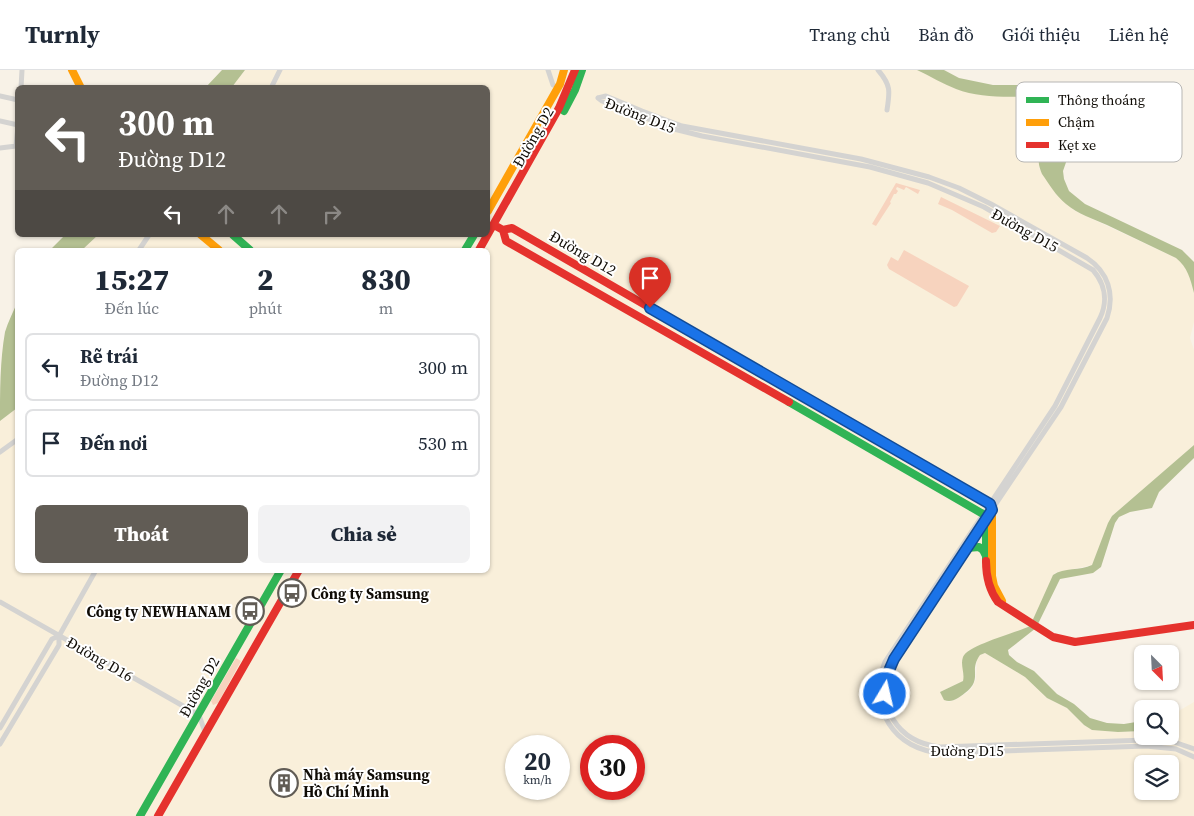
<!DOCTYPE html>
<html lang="vi">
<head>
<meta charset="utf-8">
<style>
  :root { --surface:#fff; --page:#f2f2f3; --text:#1f2937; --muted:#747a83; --line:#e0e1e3; --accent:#615c55 }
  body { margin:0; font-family:"Source Serif 4",serif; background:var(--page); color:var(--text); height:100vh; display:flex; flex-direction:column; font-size:19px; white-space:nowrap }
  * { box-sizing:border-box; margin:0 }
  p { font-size:16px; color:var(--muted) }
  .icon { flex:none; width:28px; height:28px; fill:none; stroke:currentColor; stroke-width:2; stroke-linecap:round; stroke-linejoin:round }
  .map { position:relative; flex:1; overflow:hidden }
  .side { position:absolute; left:15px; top:178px; width:475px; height:325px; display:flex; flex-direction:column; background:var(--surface); border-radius:8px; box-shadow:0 1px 4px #0004 }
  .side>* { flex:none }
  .banner { position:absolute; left:15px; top:15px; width:475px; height:152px; border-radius:8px; box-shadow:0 1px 4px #0004; background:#615c55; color:#fff; overflow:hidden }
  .needle { width:32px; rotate:156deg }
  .tools { position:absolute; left:1134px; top:575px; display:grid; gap:10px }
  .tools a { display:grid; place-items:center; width:45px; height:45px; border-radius:8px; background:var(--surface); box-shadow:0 1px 4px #0004; font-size:25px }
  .speed { position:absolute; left:505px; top:665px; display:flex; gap:10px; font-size:25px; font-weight:700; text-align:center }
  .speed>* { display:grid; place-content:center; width:65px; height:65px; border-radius:50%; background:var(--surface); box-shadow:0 1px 4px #0004; line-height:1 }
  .speed small { font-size:12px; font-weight:400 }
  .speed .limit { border:8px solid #d22; background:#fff; color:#111 }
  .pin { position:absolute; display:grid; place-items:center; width:42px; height:42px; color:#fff; margin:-51px -21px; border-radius:50% 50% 50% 0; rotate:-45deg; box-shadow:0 0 5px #0007 }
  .pin .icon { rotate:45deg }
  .me { position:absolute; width:55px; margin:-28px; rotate:9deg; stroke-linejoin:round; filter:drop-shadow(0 0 4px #0008) }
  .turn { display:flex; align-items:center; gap:18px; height:105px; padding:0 20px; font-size:22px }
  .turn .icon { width:65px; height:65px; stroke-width:2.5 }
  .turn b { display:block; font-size:35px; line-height:42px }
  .lanes { display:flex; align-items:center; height:48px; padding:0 20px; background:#0003; justify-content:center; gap:25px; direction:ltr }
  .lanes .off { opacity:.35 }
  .eta { display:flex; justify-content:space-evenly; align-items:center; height:85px; text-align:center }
  .eta b { font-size:30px; font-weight:800; line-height:35px }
  .cta { display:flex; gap:10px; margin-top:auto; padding:10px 20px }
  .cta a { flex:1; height:58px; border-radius:8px; background:var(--accent); color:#fff; font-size:20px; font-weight:800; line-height:58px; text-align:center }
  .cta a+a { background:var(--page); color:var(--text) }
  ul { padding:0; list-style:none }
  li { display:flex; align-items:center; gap:15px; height:68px; margin:0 10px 8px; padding:0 10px; border:2px solid var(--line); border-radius:8px }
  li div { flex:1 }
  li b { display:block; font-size:19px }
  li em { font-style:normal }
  header { display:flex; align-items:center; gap:30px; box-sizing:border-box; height:70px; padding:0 25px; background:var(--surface); border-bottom:1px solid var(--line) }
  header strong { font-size:24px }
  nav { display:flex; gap:28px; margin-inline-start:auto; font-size:18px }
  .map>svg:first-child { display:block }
  .built { fill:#f9efda; fill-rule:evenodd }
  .green { fill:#f7d3be }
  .water { fill:#b4c092 }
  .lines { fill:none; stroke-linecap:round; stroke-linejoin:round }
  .street { stroke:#d4d3d1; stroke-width:5 }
  .fast { stroke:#30b455; stroke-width:8 }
  .slow { stroke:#ff9f0a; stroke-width:8 }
  .jam { stroke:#e5322d; stroke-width:8 }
  .route-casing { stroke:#114b97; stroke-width:12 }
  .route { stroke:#1a73e8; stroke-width:9 }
  .labels { text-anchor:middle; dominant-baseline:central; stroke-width:4; stroke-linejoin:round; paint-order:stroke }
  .street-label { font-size:15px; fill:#100c06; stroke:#fff }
  .poi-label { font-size:15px; font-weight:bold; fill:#100c06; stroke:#fff; text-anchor:start }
  .key { fill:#fff; stroke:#b7b6b4; stroke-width:1 }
  .key-label { font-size:14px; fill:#100c06 }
</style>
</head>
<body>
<header>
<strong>Turnly</strong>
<nav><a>Trang chủ</a><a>Bản đồ</a><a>Giới thiệu</a><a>Liên hệ</a></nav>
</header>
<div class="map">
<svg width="1194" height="746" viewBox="0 0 1194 746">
  <rect width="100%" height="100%" fill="#f8f2e7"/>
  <path class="built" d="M245 0H917L956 19 992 26H1050L1056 28 1064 39V46L1039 98 1057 125 1075 141 1176 188 1182 193 1189 204 1194 223V252L1190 268 1194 280V375L1112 446 1092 495 1055 503 1030 556 969 580 962 590 964 607 963 611 940 622 946 631 949 632 955 630 968 622 972 618 976 609 977 588 980 585 985 583 1025 607 1047 628 1067 638 1084 655 1093 660 1118 662 1142 661V666H1170V646L1194 632V746H0V351L17 338 18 500H488V180H82L98 165H488V18L232 17ZM516 676H559V719H516ZM591 676H634V719H591ZM1142 694H1170V721H1142Z"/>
  <path class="green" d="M896 113 920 120 918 124 906 117 904 120 897 117 896 119 898 121 896 124H894L890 132 891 133 876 156 872 154Z
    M941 127 1000 156 996 162 992 163 952 140 938 134Z
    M904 180 969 216 957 236 954 237 889 199 887 195 891 187 898 191Z
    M236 588 241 591 218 633 213 635 211 631Z"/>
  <path class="water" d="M222 0H245L232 17H206Z
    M917 0H944L959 8 993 15H1052L1068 19 1075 26 1081 43 1080 52 1063 101 1064 109 1069 121 1085 134 1182 180 1194 192V223C1190 208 1188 198 1176 188 1153 177 1130 166 1107 155 1093 149 1078 144 1066 134 1056 126 1049 114 1042 104 1040 99 1038 94 1039 89 1041 71 1086 39 1050 26 1020 26 985 30 956 19 943 14 930 6 917 0Z
    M65 165H98L82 180H50Z
    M17 233V338L0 351C0 322 0 290 5 262 8 252 13 242 17 233Z
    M1194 375V388L1159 422 1152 438 1130 442 1119 447 1115 453 1101 497 1093 503 1060 509 1036 558 1008 580 1009 585 1017 592 1034 601 1057 624 1074 634 1090 648 1107 653 1124 654 1142 651V661L1118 662 1092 660 1084 655 1067 638 1047 628 1025 607 985 583 980 585C967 603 987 610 958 628 953 631 949 632 944 630L940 622 963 611C965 603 960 595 963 587 968 575 1016 563 1030 556L1053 505C1064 497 1080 501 1092 495L1108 453 1112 446Z"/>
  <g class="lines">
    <path class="street" d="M548 0 553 15
      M878 0C891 15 890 21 887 40
      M21 18 22 0
      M271 18 280 0
      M0 26 18 30
      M598 28 602 31 674 59 702 66 870 97 928 113 984 137 1093 200C1105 214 1108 231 1100 248L1055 336 885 592C867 637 894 681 943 683L1146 676 1176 679 1194 687
      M598 28 606 26 642 41 682 56 861 89 929 107 959 118 991 134 1087 188C1108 202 1115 224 1107 248L1061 337 991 441
      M0 51 18 55
      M0 78 16 76 18 56
      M139 180 149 165
      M0 382 18 369
      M985 451 890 596C875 636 897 672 940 677L1146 670 1174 672 1194 679
      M0 532 199 645 205 662
      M0 658 52 569 59 566
      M0 674 59 575V566L96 500"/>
    <path class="fast" d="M564 41 575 20 582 0
      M233 165 250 180
      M465 180 474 165
      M789 332 983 444 986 449V491
      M967 478 979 477 983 480 986 486
      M140 746 281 500"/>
    <path class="slow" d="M72 0 81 18
      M488 141 560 14 564 0
      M201 165 219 180
      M789 318 990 434 992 440V506L994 516 1002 531"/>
    <path class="jam" d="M494 155 503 160 512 158 789 318
      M503 160 506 171 789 332
      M479 180 559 38 575 0
      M986 491C986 507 989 520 998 532L1053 567 1075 572 1194 555
      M158 746 299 500"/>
  </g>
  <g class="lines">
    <defs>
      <path id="route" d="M650 238 990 434 992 440 894 589 885 610V624"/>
    </defs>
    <use href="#route" class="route-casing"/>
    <use href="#route" class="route"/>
  </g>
  <defs>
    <symbol id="bus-ring" viewBox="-11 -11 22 22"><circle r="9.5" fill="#fff" stroke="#615c55" stroke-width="1.5"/><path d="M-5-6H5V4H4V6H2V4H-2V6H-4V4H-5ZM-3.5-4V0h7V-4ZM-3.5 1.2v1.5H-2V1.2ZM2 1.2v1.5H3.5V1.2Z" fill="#615c55"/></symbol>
    <symbol id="building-ring" viewBox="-11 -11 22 22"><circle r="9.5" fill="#fff" stroke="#615c55" stroke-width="1.5"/><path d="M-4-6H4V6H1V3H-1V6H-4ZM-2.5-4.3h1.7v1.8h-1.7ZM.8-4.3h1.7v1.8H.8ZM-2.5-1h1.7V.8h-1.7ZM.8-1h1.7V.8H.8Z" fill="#615c55"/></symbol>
  </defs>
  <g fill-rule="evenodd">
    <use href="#bus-ring" x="276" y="507" width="32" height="32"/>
    <use href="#bus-ring" x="234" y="525" width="32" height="32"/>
    <use href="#building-ring" x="268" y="697" width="32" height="32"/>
  </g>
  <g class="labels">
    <g class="street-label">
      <text transform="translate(640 45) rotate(21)">Đường D15</text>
      <text transform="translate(533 67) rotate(-60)">Đường D2</text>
      <text transform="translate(1025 160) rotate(29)">Đường D15</text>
      <text transform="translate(583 183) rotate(30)">Đường D12</text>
      <text transform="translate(100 589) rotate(30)">Đường D16</text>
      <text transform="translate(199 617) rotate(-61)">Đường D2</text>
      <text x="967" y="680">Đường D15</text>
    </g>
    <g class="poi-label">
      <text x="311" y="523">Công ty Samsung</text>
      <text x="231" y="541" text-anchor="end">Công ty NEWHANAM</text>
      <text x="303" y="704">Nhà máy Samsung<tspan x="303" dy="17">Hồ Chí Minh</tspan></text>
    </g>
  </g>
  <rect x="1016" y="12" width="166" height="80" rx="8" class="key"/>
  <rect x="1026" y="27" width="23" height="6" fill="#30b455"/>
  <rect x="1026" y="49" width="23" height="7" fill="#ff9f0a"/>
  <rect x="1026" y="72" width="23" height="6" fill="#e5322d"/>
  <g class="key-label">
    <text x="1058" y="35">Thông thoáng</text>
    <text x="1058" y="57">Chậm</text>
    <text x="1058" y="80">Kẹt xe</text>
  </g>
</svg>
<div class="tools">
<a><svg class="needle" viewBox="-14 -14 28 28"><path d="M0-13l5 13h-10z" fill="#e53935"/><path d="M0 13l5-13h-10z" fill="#747a83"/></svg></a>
<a><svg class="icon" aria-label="search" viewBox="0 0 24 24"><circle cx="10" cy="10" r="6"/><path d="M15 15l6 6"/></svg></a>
<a><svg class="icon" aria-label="layers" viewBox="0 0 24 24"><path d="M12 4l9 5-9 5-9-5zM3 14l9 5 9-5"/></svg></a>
</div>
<div class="speed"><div>20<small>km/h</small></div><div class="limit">30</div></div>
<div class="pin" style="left:650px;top:238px;background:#d93025"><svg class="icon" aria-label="arrive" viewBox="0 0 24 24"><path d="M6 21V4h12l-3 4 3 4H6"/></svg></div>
<svg class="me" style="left:885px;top:624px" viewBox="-20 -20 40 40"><circle r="17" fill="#1a73e8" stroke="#fff" stroke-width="3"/><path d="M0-11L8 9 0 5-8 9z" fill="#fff"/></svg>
<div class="banner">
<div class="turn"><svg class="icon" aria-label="left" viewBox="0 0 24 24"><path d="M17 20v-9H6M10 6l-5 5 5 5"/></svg><div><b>300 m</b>Đường D12</div></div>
<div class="lanes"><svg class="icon" aria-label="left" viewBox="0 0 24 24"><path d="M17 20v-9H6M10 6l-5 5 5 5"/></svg><svg class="icon off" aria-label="ahead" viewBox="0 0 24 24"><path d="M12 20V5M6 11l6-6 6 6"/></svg><svg class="icon off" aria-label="ahead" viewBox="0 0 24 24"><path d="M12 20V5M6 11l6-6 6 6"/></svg><svg class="icon off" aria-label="right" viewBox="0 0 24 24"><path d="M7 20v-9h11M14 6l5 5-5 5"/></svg></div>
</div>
<section class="side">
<div class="eta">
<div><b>15:27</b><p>Đến lúc</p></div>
<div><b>2</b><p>phút</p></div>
<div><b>830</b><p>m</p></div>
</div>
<ul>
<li><svg class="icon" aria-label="left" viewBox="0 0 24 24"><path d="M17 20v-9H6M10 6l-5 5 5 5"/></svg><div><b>Rẽ trái</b><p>Đường D12</p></div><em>300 m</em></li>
<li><svg class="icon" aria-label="arrive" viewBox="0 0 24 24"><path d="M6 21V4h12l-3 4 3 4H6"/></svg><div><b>Đến nơi</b></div><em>530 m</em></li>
</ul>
<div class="cta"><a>Thoát</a><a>Chia sẻ</a></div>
</section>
</div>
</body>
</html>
